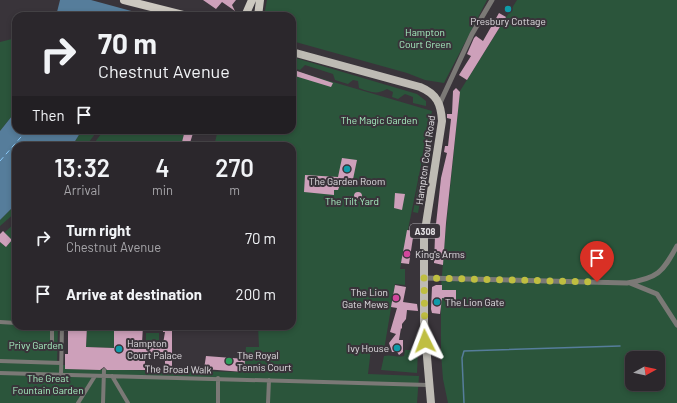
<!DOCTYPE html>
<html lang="en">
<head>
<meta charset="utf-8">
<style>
  :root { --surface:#2b272c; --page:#332f34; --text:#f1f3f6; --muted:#a6a5a9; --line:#474448 }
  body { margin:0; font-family:Barlow,sans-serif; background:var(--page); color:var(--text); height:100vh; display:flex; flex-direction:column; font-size:15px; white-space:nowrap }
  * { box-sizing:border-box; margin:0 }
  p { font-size:13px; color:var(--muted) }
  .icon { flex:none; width:22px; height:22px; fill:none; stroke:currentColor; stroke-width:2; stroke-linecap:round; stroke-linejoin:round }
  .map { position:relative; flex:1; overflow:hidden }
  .drawer { position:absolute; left:12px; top:142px; width:284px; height:188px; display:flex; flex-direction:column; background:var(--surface); border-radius:12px; box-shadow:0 2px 6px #0003,0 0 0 1px var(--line) }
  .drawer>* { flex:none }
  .top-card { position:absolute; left:12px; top:12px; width:284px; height:122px; border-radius:12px; box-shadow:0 2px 6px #0003,0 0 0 1px var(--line); background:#2b272c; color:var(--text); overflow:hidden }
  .needle { width:26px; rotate:82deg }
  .tools { position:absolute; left:625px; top:351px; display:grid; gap:8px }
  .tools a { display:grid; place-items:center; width:40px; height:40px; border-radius:8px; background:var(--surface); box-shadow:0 2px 6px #0003,0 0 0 1px var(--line); font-size:20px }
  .pin { position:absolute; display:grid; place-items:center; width:34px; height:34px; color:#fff; margin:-41px -17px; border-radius:50% 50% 50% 0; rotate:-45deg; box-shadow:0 0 4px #0007 }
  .pin .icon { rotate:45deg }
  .me { position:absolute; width:44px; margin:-22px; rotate:357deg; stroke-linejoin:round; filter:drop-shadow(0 0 3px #0008) }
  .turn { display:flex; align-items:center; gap:14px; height:84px; padding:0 20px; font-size:18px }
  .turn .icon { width:52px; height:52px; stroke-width:2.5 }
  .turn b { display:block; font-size:28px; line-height:34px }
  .then { display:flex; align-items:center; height:38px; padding:0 20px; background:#0003; gap:8px; font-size:15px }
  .eta { display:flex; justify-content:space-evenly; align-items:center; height:68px; text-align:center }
  .eta b { font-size:24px; font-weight:600; line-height:28px }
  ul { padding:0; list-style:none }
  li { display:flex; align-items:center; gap:12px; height:56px; padding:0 20px }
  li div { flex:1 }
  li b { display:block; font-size:15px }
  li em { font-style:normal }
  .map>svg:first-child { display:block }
  .green { fill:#2b553b; fill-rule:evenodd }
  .water { fill:#567d9b }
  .pier { fill:#39343a }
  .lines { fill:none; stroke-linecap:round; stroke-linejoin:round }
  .stream { stroke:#567d9b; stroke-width:1.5 }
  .ferry { stroke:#8cccfc; stroke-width:1; stroke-dasharray:5 4; stroke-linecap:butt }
  .building { fill:#cda0ba }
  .pedestrian { stroke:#7b7976; stroke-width:4 }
  .minor { stroke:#7b7976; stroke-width:5 }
  .primary { stroke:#bebbb4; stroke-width:8 }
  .trunk { stroke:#ccc8c0; stroke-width:8 }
  .route { stroke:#bfbe41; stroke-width:7; stroke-dasharray:0 12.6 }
  .culture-dot { fill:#0f9aa8; stroke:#39343a; stroke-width:1.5 }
  .hotel-dot { fill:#d1479c; stroke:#39343a; stroke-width:1.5 }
  .leisure-dot { fill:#2e9e5b; stroke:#39343a; stroke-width:1.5 }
  .labels { text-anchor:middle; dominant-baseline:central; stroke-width:4; stroke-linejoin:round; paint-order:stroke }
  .shield { fill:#39343a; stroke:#afabb0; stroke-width:1 }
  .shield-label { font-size:9px; font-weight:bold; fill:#e1dee2 }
  .poi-label { font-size:10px; fill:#e1dee2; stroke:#39343a; text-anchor:start }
  .park-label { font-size:10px; fill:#a7eec0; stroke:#39343a }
  .street-label { font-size:10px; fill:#e1dee2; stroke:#39343a }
</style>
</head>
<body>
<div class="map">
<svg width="677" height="403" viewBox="0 0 677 403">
  <rect width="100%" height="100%" fill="#39343a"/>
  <path class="green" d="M267 0H487L444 83 425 80 407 73 292 41V16H264Z
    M517 0H677V403H448L443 379 441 353V288L445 237 460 91ZM632 358H658V384H632Z
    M16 38V111L0 131V42Z
    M292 57 417 94 426 101V106L413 103V97L405 94 398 99 392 97 393 92 387 89C377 95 370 92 359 88L358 81 353 80 348 84 335 80 333 74 305 65 300 70 293 68Z
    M292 70 432 111 400 269H405V285L395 284 384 350 371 349 368 374 419 376 417 403H0V242L6 247 12 240 4 233 16 222V326H58L57 365H65V369L243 372 246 347H259L258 326H292V146H214L218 130H292Z
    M432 114 433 130 418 213 413 212Z
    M82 130H98L86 146H72Z
    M104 130H185L181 146H92Z
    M16 204V212L0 226V220Z
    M87 326H114V348L86 347Z
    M146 333H159V341H146Z
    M405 350H418L417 373 381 370 384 356C391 354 397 358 404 356Z"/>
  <path class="water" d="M60 0H149L145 16H56Z
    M16 111V130H82L72 146H16V204L0 220V131Z"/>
  <path class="pier" d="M91 0H151L146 15Z"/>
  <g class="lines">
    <path class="stream" d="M464 403 462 358 464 351 620 346"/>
    <path class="ferry" d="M0 161 27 130"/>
  </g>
  <path class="building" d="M203 0H236L232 5 235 11 222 2 216 9Z
    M499 13 506 17 467 80 459 75 471 56 467 54 474 38 476 36 483 41Z
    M297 71 333 83 331 87 295 76Z
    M456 88 460 92 446 223 443 265 434 263 435 236H437L438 224H436L441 178 447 153 444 152 445 146H448L451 119 447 118V114H452L453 91Z
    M185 130H194L189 146H181Z
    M342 158 357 160 352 184 341 182 338 190H334V195L304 192 305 175 338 177Z
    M354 196a4 4 0 1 1 8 0a4 4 0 1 1-8 0Z
    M395 193 405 194 402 210 394 208Z
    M407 230 414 231 409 264 401 263Z
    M3 231 12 240 6 247 0 242V234Z
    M395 285 406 287 403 302 417 304 418 311 407 310 406 319 402 324V329L401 328 399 340H403V352L399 355 397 352H392L389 343 396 334 390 332 397 308 391 307Z
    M436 285H442V290H456V300L442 298 440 314 432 313 431 309 432 287Z
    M68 326H87L86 347 114 348V326H143L142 343 163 344 165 332H163V326H172V366H165V361L160 356H145V370H107L104 367 100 370 65 369V354H68Z
    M206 356 245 359 244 372 204 369Z"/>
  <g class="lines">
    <path class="pedestrian" d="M0 322 16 323
      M52 347V326
      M0 361 61 363
      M0 373 428 385
      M61 375 62 326
      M112 376 128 403
      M78 403 95 376
      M103 403 104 370
      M218 403V378
      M268 403 269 380"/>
    <path class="minor" d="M440 103 472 34 492 0
      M424 278 627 283C658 278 662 273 677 246
      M630 283 657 294 677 325"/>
    <path class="primary" d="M292 52 420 87C437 94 441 104 442 121L424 237V322L431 403"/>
    <path class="trunk" d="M124 0 187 16
      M245 16 252 0
      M258 16 260 0"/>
  </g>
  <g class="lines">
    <path class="route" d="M425 341 424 278 597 282"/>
  </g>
  <g class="culture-dot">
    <circle cx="508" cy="9" r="4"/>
    <circle cx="347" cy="169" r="4"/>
    <circle cx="437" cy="302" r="4"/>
    <circle cx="397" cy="348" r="4"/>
    <circle cx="119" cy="349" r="4"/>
  </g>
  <g class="hotel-dot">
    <circle cx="407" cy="254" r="4"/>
    <circle cx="396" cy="298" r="4"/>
  </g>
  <circle class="leisure-dot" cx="229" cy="361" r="4"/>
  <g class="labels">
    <rect class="shield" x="410" y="224" width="30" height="14" rx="3"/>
    <g class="shield-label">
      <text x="425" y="231">A308</text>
    </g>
    <g class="poi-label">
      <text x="508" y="21" text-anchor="middle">Presbury Cottage</text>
      <text x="347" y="181" text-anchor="middle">The Garden Room</text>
      <text x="415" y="254">King's Arms</text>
      <text x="388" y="292" text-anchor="end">The Lion<tspan x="388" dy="12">Gate Mews</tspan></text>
      <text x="445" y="302">The Lion Gate</text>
      <text x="127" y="343">Hampton<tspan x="127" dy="12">Court Palace</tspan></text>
      <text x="389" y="348" text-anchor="end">Ivy House</text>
      <text x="237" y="355">The Royal<tspan x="237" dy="12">Tennis Court</tspan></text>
    </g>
    <g class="park-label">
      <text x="425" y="32">Hampton<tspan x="425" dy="12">Court Green</tspan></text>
      <text x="379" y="120">The Magic Garden</text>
      <text x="352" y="201">The Tilt Yard</text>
      <text x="36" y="345">Privy Garden</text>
      <text x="48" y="378">The Great<tspan x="48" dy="12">Fountain Garden</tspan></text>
    </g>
    <g class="street-label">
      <text transform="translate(425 160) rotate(-82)">Hampton Court Road</text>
      <text transform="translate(178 369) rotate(1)">The Broad Walk</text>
    </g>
  </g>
</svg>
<div class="tools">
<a><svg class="needle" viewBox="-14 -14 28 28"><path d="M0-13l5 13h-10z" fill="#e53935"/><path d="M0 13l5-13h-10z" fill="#a6a5a9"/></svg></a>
</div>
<div class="pin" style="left:597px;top:282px;background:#d93025"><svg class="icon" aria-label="arrive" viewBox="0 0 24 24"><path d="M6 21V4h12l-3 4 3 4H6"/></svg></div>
<svg class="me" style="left:425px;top:341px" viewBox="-20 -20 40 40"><path d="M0-17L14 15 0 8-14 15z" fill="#bfbe41" stroke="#fff" stroke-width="4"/></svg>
<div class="top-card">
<div class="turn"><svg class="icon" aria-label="right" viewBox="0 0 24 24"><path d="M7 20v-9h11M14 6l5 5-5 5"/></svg><div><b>70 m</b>Chestnut Avenue</div></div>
<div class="then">Then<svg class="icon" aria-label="arrive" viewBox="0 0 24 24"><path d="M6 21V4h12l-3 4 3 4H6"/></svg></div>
</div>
<section class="drawer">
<div class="eta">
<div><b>13:32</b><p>Arrival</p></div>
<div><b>4</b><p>min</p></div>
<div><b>270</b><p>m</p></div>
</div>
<ul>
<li><svg class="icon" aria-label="right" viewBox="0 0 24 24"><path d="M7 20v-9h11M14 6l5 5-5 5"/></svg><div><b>Turn right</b><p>Chestnut Avenue</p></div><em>70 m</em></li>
<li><svg class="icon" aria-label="arrive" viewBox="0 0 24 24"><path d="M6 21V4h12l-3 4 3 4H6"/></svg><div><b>Arrive at destination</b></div><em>200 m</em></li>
</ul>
</section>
</div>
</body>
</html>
